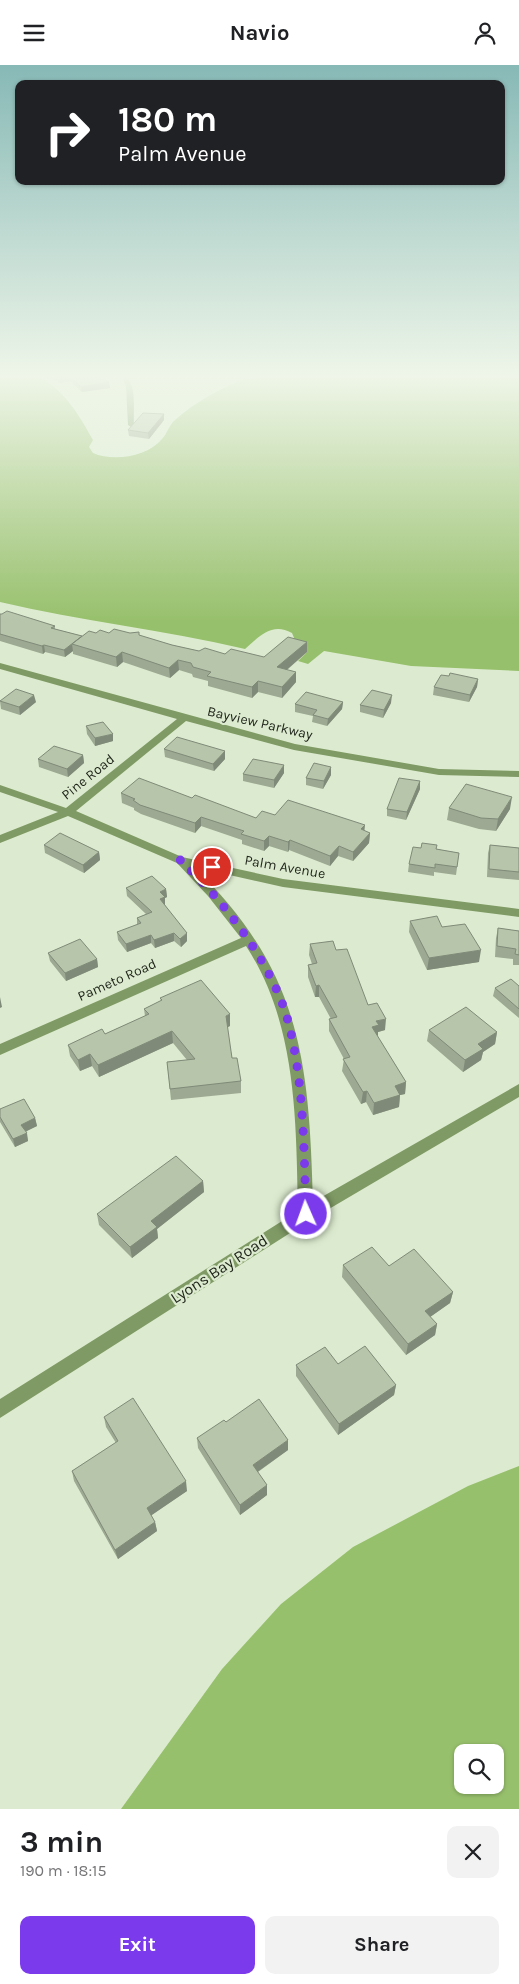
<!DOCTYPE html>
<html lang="en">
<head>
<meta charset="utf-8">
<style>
  :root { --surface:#fff; --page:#f2f2f2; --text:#202124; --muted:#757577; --accent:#7c3aed }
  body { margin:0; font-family:Karla,sans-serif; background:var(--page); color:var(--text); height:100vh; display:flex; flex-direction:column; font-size:19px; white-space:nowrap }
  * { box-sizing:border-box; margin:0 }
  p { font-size:16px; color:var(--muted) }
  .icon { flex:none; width:28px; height:28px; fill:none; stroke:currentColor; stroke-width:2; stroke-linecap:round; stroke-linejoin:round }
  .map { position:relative; height:1744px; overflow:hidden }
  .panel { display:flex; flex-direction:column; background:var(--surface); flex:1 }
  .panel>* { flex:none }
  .top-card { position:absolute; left:15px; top:15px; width:490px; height:105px; border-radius:10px; box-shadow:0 1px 4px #0004; background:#202124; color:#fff; overflow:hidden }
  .controls { position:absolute; left:454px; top:1679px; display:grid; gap:10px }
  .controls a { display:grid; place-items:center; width:50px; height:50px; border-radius:10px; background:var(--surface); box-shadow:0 1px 4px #0004; font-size:25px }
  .pin { position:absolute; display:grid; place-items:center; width:42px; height:42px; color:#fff; margin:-21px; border:2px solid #fff; border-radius:50%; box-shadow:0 1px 5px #0007 }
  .me { position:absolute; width:55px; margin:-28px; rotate:358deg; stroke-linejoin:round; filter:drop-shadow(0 0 4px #0008) }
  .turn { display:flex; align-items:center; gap:18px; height:105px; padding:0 20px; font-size:22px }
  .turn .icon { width:65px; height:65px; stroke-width:2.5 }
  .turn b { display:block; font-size:35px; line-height:42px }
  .round { display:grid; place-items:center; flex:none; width:52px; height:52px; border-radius:10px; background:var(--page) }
  .overview { display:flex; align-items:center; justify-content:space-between; height:85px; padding:0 20px }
  h1 { font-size:30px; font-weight:700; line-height:38px }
  .primary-button { display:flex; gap:10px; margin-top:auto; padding:10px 20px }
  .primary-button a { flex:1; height:58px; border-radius:10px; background:var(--accent); color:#fff; font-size:20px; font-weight:700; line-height:58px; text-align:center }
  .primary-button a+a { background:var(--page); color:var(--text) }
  header { display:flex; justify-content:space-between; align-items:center; height:65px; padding:0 20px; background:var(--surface); font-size:22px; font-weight:700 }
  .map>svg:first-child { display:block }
  .water { fill:#97c06c; fill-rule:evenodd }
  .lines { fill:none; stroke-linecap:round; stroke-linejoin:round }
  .minor { fill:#7f9a64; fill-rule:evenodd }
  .wall { fill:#9da993 }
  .shaded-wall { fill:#808a78 }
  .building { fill:#b7c5ab; stroke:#808a78 }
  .route { stroke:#7c3aed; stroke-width:9; stroke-dasharray:0 16.2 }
  .labels { text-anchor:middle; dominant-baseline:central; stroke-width:4.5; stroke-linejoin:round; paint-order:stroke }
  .street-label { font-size:14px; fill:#1f241a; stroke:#dcebcf }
  .near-street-label { font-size:16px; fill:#1f241a; stroke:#dcebcf }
</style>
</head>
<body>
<header><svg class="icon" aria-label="menu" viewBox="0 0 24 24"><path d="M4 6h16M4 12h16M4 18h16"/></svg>Navio<svg class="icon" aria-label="person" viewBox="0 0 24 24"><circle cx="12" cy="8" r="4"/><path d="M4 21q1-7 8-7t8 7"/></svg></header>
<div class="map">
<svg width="519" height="1744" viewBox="0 0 519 1744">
  <rect width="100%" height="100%" fill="#dcebcf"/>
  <path class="water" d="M0 312C11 312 30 309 40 313 65 325 80 352 93 375L89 382 93 388C113 397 147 392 162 374 167 369 169 360 175 355 196 336 222 323 248 312H519V606L411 601 324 586 308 599 298 596 307 587 299 585 292 568C272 557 260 571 245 584 164 565 81 556 0 537Z
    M519 1401V1744H121L222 1604 281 1539 353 1482 468 1421ZM462 1688H495V1720H462Z"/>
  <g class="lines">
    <path class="minor" d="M126 312C137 320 133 347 134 360L131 362 128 360 126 322 123 314Z
      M0 598 295 679 439 704 519 706V712L439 710 294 685 186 656 76 746 182 792 283 814 519 844V852L283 822 194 802C301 906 309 995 313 1137L519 1019V1032L312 1154 0 1353V1334L298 1146C296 1055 297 959 246 881L0 990V979L241 873 208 831 177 798 68 751 0 778V770L58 747 0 727V720L66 743 177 654 0 604Z"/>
  </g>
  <path class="wall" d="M48 312H96L109 317 110 323 82 327 70 316 60 318Z
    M164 349V355L149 374 129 371 128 365Z
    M0 549 55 561V564L82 571 96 568H109L139 571 172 580 199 586 225 589 264 592 307 577V587L287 605 296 617 282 633 258 627 252 633 208 621V616L193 612 192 609 179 605 170 613 123 597 117 602 73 589V586L65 592 45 587 43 589 0 576Z
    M449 611 478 614 477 622 469 637 433 630 434 622Z
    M0 636 36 637 20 650 1 644Z
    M343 637 342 644 327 661 312 657 313 651 295 647V639Z
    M391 638 383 653 360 647V640Z
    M86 661 113 676 95 681 87 669Z
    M164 684 225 694 214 706 165 692Z
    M83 690 84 698 68 712 39 702 38 694Z
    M331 702V710L323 724 306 720V713Z
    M284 708 274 723 243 716V709Z
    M420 716V724L406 755 387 751V744Z
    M121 728 192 733 256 753 275 750 365 766 370 768 369 778 353 796 338 791 330 801 289 785 288 787 269 781 264 786 242 779V775L201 761 195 768 141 749 134 745V743L122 738Z
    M449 743 510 744 496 766 479 764 447 755Z
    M44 780 99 787 100 795 84 808 45 788Z
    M490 780 519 783V815L487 812 488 788Z
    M436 784 459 788 456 810 434 807V811L408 807 409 799Z
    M126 823 166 824 167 832 165 833V840L187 876 181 882 174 876 155 883 151 878 127 887 118 875 117 867 137 860V853L146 849 127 831Z
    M410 856 442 862 479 897 427 905 409 867Z
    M498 863 519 866V900H513V894L495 892 496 873Z
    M310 879 336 885 368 940 385 965 378 967V972L406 1017 405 1029 400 1030 399 1042 373 1050 366 1037 361 1039 342 1006 344 994 329 966V954H331L319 932H315L308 912V900L312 899 309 890Z
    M48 888 97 894 98 902 66 916 50 896Z
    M519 921V953L493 931 495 923Z
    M160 933 230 961 227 962 232 993 241 1016V1028L171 1035 167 997 187 995 173 978 99 1012 92 1001 80 1006 70 991 68 980 105 969 145 951 144 944 161 936Z
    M429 965 497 967 495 979 483 987 481 995 463 1007 427 976Z
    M0 1044 35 1053 37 1061 26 1066 28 1076 15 1082 0 1057Z
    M203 1116 204 1127 157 1164 158 1173 132 1193 99 1160 97 1149Z
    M343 1200 389 1201 453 1227 450 1238 430 1252 437 1259 435 1270 406 1290 342 1212Z
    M338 1299 396 1320 394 1330 338 1370 296 1311V1300Z
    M104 1352 187 1426 151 1450 155 1457 157 1466 118 1494 74 1416 72 1406 116 1378 106 1362Z
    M226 1357 288 1385 258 1407 267 1430 240 1450 198 1383 197 1373Z"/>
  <path class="shaded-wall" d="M59 312H69L70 316 60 318Z
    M109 317 110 323 82 327 81 322Z
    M164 349V355L149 374 148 368Z
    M307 577V587L277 613V602Z
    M72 579 73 586 65 592 64 585Z
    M44 580 45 587 43 589 42 581Z
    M122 587 123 597 117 602 116 592Z
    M178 595 179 605 170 613 169 603Z
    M296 607V617L282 633V622Z
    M478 614 477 622 469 637 470 630Z
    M258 616V627L252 633V622Z
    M34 630 36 637 20 650 19 642Z
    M392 630 391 638 383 653 384 645Z
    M343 637 342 644 327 661 328 654Z
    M113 669V676L95 681V673Z
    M225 686V694L214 706 213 699Z
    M83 690 84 698 68 712 67 704Z
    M284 700V708L274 723V715Z
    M331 702V710L323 724 324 716Z
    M420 716V724L406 755 407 747Z
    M512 732 510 744 496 766 498 754Z
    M201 752V761L195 768V758Z
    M365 760 364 770 361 764Z
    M370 768 369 778 353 796V787Z
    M269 771V781L264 786V776Z
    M290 775 289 785 288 787V777Z
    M339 781 338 791 330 801V791Z
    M99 787 100 795 84 808 83 800Z
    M166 824 167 832 165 833V840L160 842V827Z
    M174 868V876L155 883 154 875Z
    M187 868V876L181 882 180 874Z
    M151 870V878L127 887 126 879Z
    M481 885 479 897 427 905 429 893Z
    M97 894 98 902 66 916 65 908Z
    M319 920V932H315L316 921Z
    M0 932 2 942 0 943Z
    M230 949V961L226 963V951Z
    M386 954 385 965 378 967V972L372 962 376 956Z
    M172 966 173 978 99 1012 98 1000Z
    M497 967 495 979 483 987 481 995 463 1007 465 995 478 979Z
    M90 989 92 1001 80 1006 78 995Z
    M406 1017 405 1029 400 1030 399 1042 373 1050 374 1038 395 1021Z
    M367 1026 366 1037 361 1039 363 1027Z
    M35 1053 37 1061 23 1068 21 1060Z
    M27 1068 28 1076 15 1082 13 1074Z
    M203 1116 204 1127 157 1164 158 1173 132 1193 130 1182 151 1156Z
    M453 1227 450 1238 423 1257 425 1246Z
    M437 1259 435 1270 406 1290 408 1279Z
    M396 1320 394 1330 338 1370 339 1359Z
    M288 1375V1385L253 1410V1400Z
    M186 1416 187 1426 149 1452 147 1443Z
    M267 1420V1430L240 1450V1440Z
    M155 1457 157 1466 118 1494 115 1485Z"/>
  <path class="building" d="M71 312H96L109 317 81 322Z
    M143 348 164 349 148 368 128 365Z
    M7 546 55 561 51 563 82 571 64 585 44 580 42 581 0 569V549H2Z
    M114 564 130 568 139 567V570L172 580 199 586 205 583 225 589 231 584 264 592 288 572 307 577 277 602 296 607 282 622 258 616 252 622 207 611 211 607 193 602 191 598 178 595 169 603 122 587 116 592 72 579 89 566 96 568 100 565 109 568Z
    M450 608 478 614 470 630 434 622 441 610 449 611Z
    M16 624 34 630 19 642 0 636Z
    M372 625 392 630 384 645 360 640Z
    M306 627 343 637 328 654 313 650 317 645 295 639Z
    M103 657 113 669 95 673 86 661Z
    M177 672 225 686 213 699 164 684Z
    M54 681 83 690 67 704 38 694Z
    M253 694 284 700 274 715 243 709Z
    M314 698 331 702 324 716 306 713Z
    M139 713 192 733 195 730 256 753 262 746 275 750 288 735 365 760 361 764 370 768 353 787 339 781 330 791 290 775 288 777 269 771 264 776 241 769 244 766 201 752 195 758 140 740 133 735 135 734 121 728Z
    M399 713 420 716 407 747 387 744Z
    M466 719 512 732 498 754 481 753 449 743Z
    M60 768 99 787 83 800 44 780Z
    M422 778 437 780 436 784 459 788 457 802 435 799V803L409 799 413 782 421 783Z
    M490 780 519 783V807L489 804Z
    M152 811 166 824 160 827 165 832 160 834 187 868 180 874 174 868 154 875 151 870 126 879 117 867 141 858 137 853 152 847 126 823Z
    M437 851 442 862 465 859 481 885 429 893 410 856Z
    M498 863 519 866V890L515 889 516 884 497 881Z
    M80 874 97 894 65 908 48 888Z
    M333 876 336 885 347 884 368 940 377 938 386 954 376 956 379 960 372 962 406 1017 395 1021 400 1030 374 1038 367 1026 363 1027 343 994 350 992 329 954 337 952 319 920 316 921 308 900 317 898 310 879Z
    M511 914 519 921V944L495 923Z
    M201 915 230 949 226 951 232 993H237L241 1016 170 1024 167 997 195 994 172 966 98 1000 90 989 78 995 68 980 102 964 105 969 149 949 144 944 162 935 160 933Z
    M466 942 497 967 478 979 483 984 465 995 429 965Z
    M24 1034 35 1053 21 1060 27 1068 13 1074 0 1052V1044Z
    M176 1091 203 1116 151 1156 157 1162 130 1182 97 1149Z
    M372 1182 389 1201 414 1184 453 1227 425 1246 437 1259 408 1279 343 1200Z
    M365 1281 396 1320 339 1359 296 1300 325 1282 338 1299Z
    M133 1333 186 1416 147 1443 155 1457 115 1485 72 1406 118 1376 104 1352Z
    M259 1334 288 1375 253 1400 267 1420 240 1440 197 1373 224 1355 226 1357Z"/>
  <linearGradient id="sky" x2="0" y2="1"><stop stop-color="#87b9b6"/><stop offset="0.56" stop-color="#eff6e9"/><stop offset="1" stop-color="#eff6e9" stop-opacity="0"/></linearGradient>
  <rect width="519" height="556" fill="url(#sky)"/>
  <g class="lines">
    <path class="route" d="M212 802 180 795C222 834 268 893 286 949 304 1010 304 1086 306 1149"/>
  </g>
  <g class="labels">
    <g class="street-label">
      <text transform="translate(260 658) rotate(13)">Bayview Parkway</text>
      <text transform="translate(88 712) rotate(-39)">Pine Road</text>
      <text transform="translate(285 802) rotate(10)">Palm Avenue</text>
      <text transform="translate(117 915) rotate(-24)">Pameto Road</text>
    </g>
    <g class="near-street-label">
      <text transform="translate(219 1204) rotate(-33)">Lyons Bay Road</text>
    </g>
  </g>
</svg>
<div class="controls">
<a><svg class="icon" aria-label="search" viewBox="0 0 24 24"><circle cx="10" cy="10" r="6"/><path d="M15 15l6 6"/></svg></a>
</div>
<div class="pin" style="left:212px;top:802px;background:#d93025"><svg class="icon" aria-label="arrive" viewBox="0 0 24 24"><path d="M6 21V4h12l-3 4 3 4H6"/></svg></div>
<svg class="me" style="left:306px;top:1149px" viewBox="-20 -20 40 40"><circle r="17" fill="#7c3aed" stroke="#fff" stroke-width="3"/><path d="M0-11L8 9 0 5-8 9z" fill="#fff"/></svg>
<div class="top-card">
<div class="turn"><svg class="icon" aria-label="right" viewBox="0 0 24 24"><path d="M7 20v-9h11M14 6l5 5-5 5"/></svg><div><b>180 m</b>Palm Avenue</div></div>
</div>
</div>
<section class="panel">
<div class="overview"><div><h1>3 min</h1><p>190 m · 18:15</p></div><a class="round"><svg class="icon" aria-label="close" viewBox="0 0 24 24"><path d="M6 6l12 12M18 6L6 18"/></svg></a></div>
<div class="primary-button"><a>Exit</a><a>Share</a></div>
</section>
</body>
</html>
